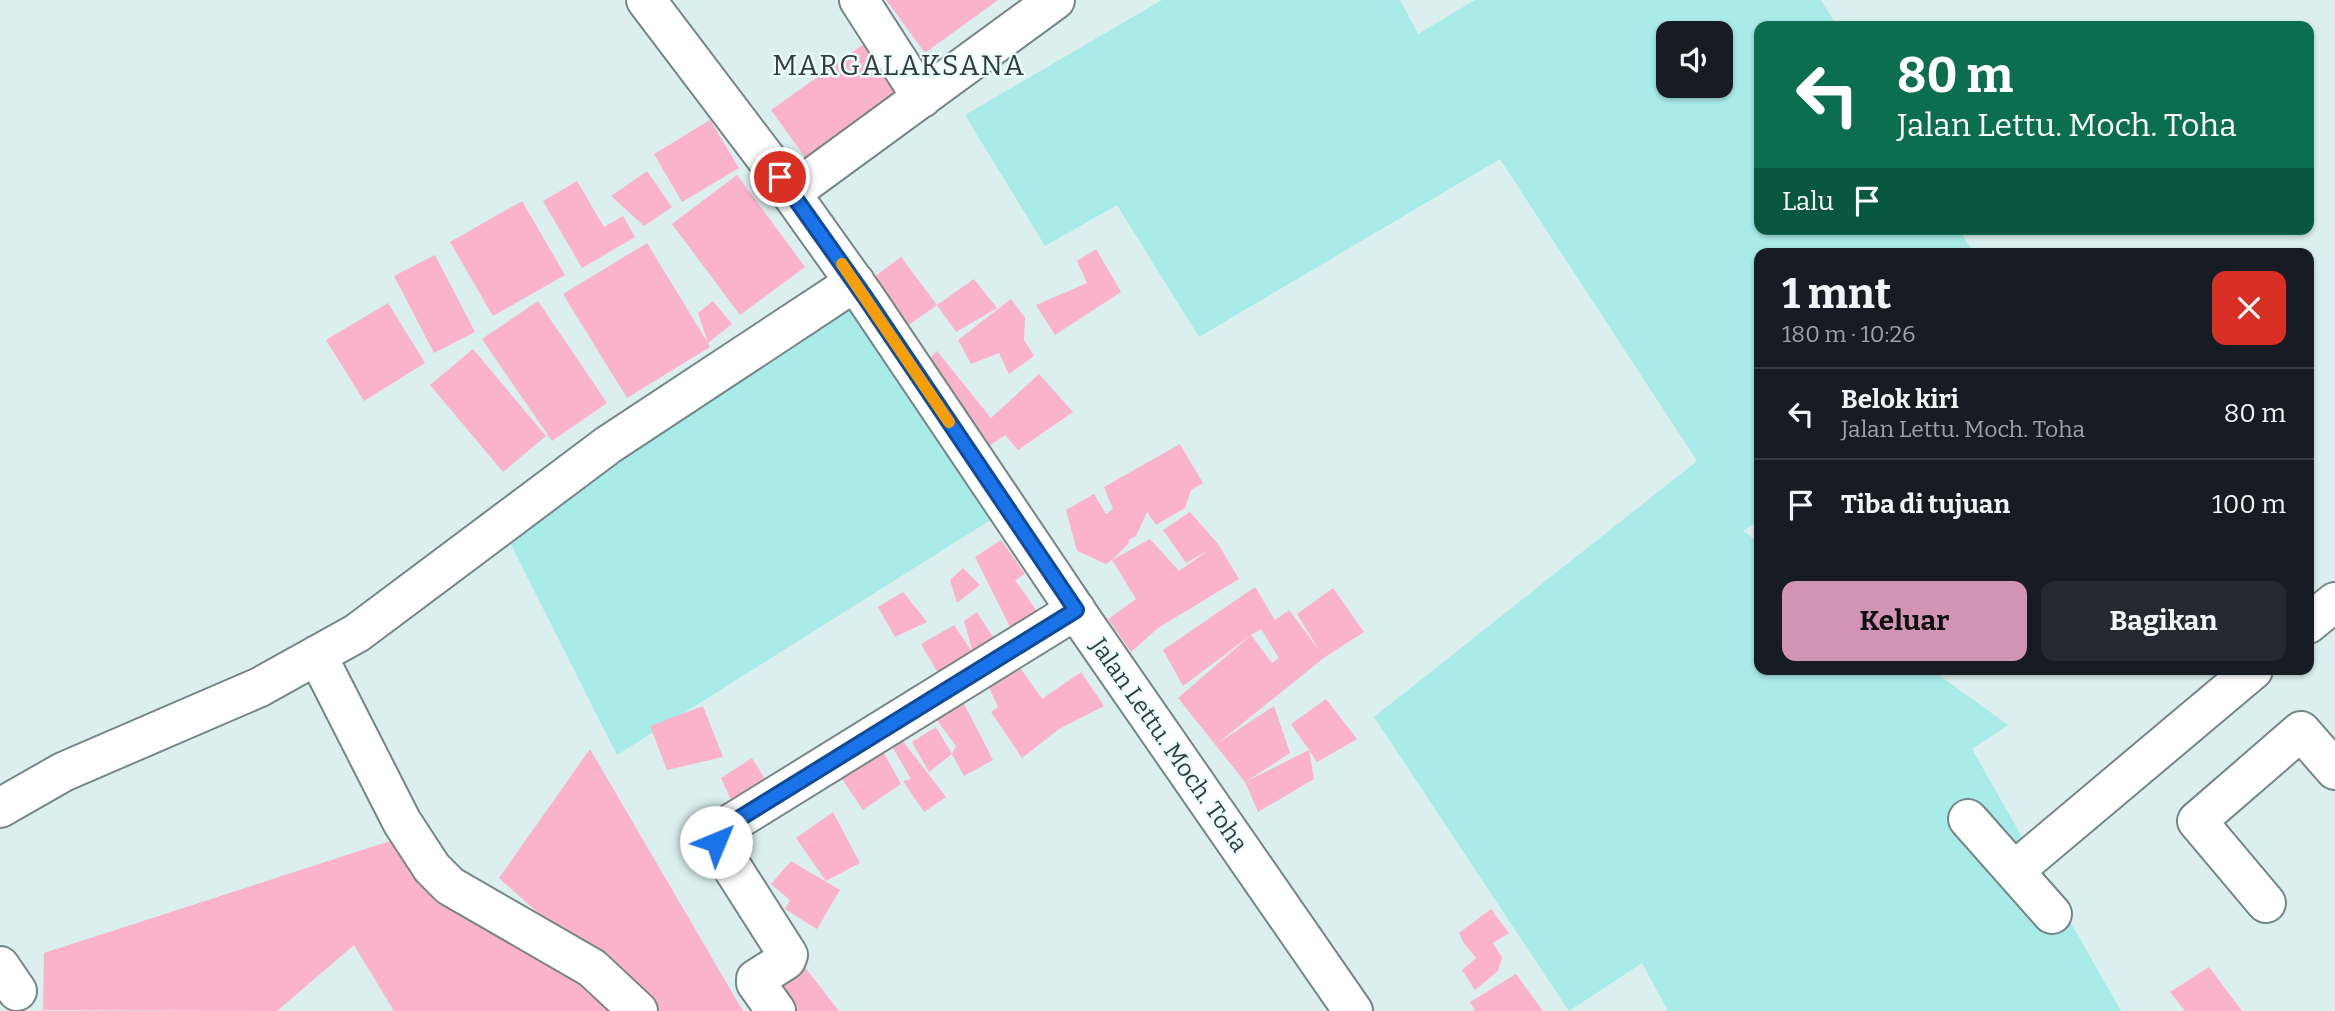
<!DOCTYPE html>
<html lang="id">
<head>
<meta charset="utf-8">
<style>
  :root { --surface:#171b24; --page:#242831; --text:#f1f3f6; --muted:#9ea1a6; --line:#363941; --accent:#d294b4 }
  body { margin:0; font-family:Bitter,serif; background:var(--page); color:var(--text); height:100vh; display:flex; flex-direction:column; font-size:26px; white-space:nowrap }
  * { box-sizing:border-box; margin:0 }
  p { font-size:23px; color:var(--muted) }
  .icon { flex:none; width:38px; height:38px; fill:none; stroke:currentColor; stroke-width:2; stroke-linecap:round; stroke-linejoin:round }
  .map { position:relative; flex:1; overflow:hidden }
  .panel { position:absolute; left:1754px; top:248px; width:560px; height:427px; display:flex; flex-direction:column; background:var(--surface); border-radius:14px; box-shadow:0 2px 5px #0004 }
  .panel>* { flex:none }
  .banner { position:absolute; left:1754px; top:21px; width:560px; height:214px; border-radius:14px; box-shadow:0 2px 5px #0004; background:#0b6e4f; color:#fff; overflow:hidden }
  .fabs { position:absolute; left:1656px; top:21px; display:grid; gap:14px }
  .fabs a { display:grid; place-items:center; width:77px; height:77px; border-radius:14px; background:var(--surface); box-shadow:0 2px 5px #0004; font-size:35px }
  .pin { position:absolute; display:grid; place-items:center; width:60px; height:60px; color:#fff; margin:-30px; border:4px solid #fff; border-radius:50%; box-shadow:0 2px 7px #0007 }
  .me { position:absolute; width:77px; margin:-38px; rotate:45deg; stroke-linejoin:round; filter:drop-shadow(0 0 5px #0008) }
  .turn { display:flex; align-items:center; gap:24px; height:147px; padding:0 28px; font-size:32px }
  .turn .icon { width:91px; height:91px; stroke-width:2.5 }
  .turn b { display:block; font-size:49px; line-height:60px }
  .then { display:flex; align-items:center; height:66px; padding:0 28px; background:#0003; gap:14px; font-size:26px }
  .round { display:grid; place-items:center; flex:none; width:74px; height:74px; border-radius:14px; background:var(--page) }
  .headline { display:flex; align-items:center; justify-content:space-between; height:119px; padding:0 28px }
  h1 { font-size:42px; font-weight:700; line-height:52px }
  .action { display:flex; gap:14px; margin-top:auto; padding:14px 28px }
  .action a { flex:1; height:80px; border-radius:14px; background:var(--accent); color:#111; font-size:28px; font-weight:700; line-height:80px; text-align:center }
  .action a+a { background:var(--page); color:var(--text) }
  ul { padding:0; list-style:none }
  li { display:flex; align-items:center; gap:21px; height:91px; padding:0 28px; border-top:2px solid var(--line) }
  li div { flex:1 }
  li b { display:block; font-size:26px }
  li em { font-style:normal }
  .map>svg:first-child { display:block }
  .green { fill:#a8ebe9; fill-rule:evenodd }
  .building { fill:#fab3ca; fill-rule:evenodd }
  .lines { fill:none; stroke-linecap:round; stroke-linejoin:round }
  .minor-casing { stroke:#748685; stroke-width:42 }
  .minor { stroke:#fff; stroke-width:38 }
  .route-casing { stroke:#114b97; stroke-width:18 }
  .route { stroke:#1a73e8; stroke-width:12 }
  .slow { stroke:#f59e0b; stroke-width:12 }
  .labels { text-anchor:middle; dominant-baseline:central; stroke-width:5; stroke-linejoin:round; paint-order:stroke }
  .street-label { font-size:24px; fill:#343c3b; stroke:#e8fdfc }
  .quarter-label { font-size:28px; letter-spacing:2px; fill:#343c3b; stroke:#e8fdfc }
</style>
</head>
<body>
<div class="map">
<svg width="2335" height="1011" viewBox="0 0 2335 1011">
  <rect width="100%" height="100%" fill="#dbefef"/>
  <path class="green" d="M1162 0H1400L1418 34 1475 0H1821L1837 26H1759V229H1959L1974 254H1759V521L1743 531 1759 543V670H1932L2008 725 1972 749 2121 1011H1668L1642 963 1569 1011 1374 717 1697 461 1500 159 1199 337 1117 205 1045 246 965 115ZM1668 33H1720V86H1668Z
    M865 297 1008 509 617 755 501 525Z"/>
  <path class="building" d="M886 0H998L925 53Z
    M868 41 902 90 805 157 771 110Z
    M710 120 739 168 682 202 654 154Z
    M647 171 672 207 644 226 611 196Z
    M737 175 805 267 740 315 672 224Z
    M577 181 604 227 623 216 635 237 582 268 543 201Z
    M522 201 565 275 493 316 450 242Z
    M647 243 708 343 698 313 713 301 732 324 708 343 710 347 627 398 563 294Z
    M1096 249 1121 292 1055 335 1036 305 1087 283 1077 261Z
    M435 255 475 332 434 353 394 276Z
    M901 257 937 305 906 327 874 277Z
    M974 279 997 308 956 332 937 305Z
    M1011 299 1025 318 1024 340 1034 356 1009 374 999 353 971 364 958 340Z
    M538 301 607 403 552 441 482 339Z
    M388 303 425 363 364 401 326 340Z
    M473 349 546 436 503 472 430 385Z
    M937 351 991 418 1039 374 1073 412 1018 450 1005 435 986 448 923 364Z
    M1180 444 1203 483 1191 490 1185 508 1156 525 1147 512 1136 536 1130 539 1128 544 1112 560 1150 539 1179 571 1209 550 1186 563 1163 530 1190 512 1218 544 1239 579 1158 628 1131 652 1108 619 1136 599 1112 560 1106 564 1077 551 1066 510 1094 494 1106 514 1113 509 1104 487Z
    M1001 540 1025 574 1015 580 1039 614 1014 635 975 557Z
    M963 568 980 585 957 603 950 580Z
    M1255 587 1275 620 1289 610 1319 650 1297 614 1333 588 1364 632 1325 657 1218 743 1274 706 1290 753 1247 781 1309 750 1291 724 1326 699 1357 739 1317 762 1309 750 1314 779 1258 812 1245 782 1178 698 1251 635 1183 686 1163 650ZM1261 629 1279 658 1272 663 1251 635Z
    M903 592 927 622 895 637 878 607Z
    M977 612 995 640 939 675 921 644 954 625 973 653 964 621Z
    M1021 669 1042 699 1081 672 1104 706 1059 729 1022 758 991 712 998 707 989 687Z
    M959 694 993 760 964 776 952 754 956 746 931 712Z
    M703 706 723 757 667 770 650 726Z
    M936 727 952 754 929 772 912 742Z
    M902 740 946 797 924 812 903 781 911 779 893 748Z
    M879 744 901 784 863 810 836 770Z
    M590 749 743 1011H647L499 878Z
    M752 758 770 787 731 800 721 778Z
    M833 812 860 863 826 881 796 838Z
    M390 841 600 999 608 1011H394L354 945 277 1011 43 1010 44 953Z
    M791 861 840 890 817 929 785 909 790 900 771 884Z
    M1491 909 1509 933 1493 943 1502 957 1498 971 1475 990 1462 970 1476 958 1463 942 1459 933Z
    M804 966 839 1011H788L774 994Z
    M2209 967 2242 1011H2185L2170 992Z
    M1516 974 1543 1011H1475L1470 1002Z"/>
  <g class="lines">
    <defs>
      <path id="minor" d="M646 0 768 161 865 297 1087 627 1353 1011
        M859 0 922 98
        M791 193 1055 0
        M2308 624 2335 602
        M317 655 402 822 432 868 450 886 592 968 638 1011
        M0 808 63 772 260 687 357 633 608 445 855 282
        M1968 819 2052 914
        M2014 871 2253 670
        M2266 903 2197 821 2301 731 2335 770
        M0 966 17 991
        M776 1011 756 983V979L786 960 788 955 716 842 719 831 1076 610"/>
    </defs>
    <use href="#minor" class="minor-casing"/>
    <use href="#minor" class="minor"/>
  </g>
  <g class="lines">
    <defs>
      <path id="route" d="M716 842 719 831 1076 610 865 297 780 177"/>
    </defs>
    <use href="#route" class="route-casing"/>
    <use href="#route" class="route"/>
    <path class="slow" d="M842 264 949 422"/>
  </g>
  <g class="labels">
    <g class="street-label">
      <text transform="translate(1169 745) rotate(55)">Jalan Lettu. Moch. Toha</text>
    </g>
    <g class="quarter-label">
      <text x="899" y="65">MARGALAKSANA</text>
    </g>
  </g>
</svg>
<div class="fabs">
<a><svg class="icon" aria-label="sound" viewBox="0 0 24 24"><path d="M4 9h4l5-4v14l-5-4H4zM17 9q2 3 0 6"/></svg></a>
</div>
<div class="pin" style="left:780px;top:177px;background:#d93025"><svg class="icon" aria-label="arrive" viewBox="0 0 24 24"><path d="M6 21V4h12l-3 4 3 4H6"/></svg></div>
<svg class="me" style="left:716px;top:842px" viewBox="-20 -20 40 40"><circle r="19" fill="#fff"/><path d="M0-13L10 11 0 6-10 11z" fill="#1a73e8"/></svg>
<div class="banner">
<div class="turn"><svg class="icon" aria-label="left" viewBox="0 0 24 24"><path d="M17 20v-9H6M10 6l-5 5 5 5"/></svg><div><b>80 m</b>Jalan Lettu. Moch. Toha</div></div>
<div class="then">Lalu<svg class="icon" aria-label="arrive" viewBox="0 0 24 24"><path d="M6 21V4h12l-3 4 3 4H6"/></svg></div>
</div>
<section class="panel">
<div class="headline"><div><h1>1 mnt</h1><p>180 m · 10:26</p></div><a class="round" style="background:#d93025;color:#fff"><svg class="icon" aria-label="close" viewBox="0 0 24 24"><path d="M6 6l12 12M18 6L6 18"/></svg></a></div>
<ul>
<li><svg class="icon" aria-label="left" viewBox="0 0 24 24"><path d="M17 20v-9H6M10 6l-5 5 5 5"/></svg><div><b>Belok kiri</b><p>Jalan Lettu. Moch. Toha</p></div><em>80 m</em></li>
<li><svg class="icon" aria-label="arrive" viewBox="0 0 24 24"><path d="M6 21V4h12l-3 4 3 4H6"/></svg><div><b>Tiba di tujuan</b></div><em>100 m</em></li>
</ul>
<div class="action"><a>Keluar</a><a>Bagikan</a></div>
</section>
</div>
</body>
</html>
